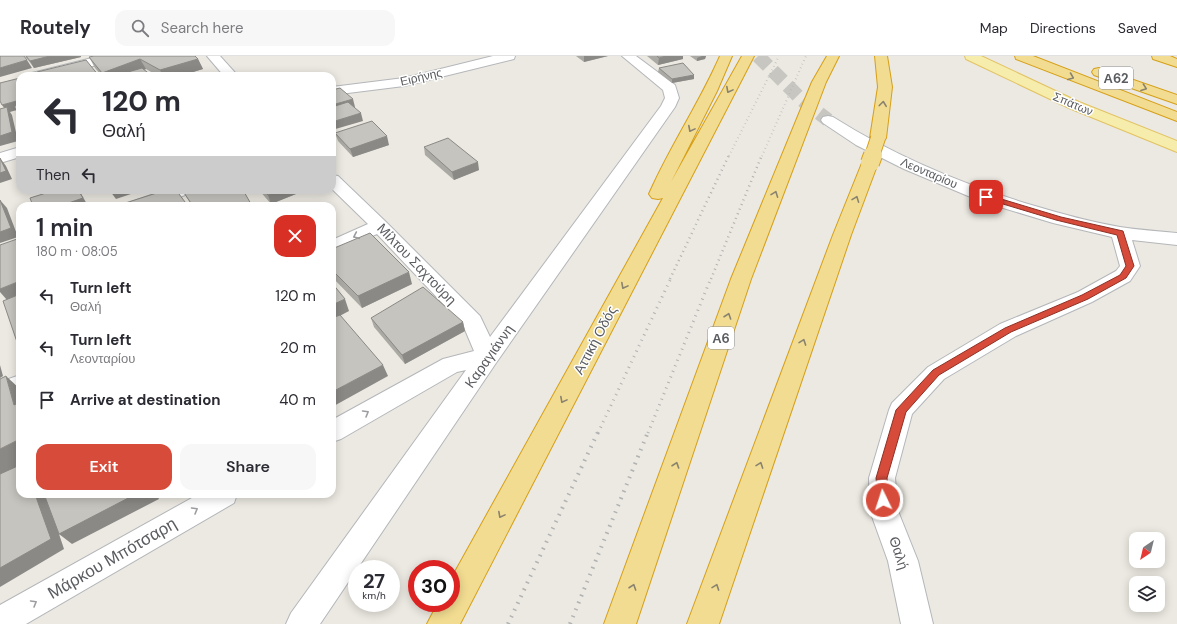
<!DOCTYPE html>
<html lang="en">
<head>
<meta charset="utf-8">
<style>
  :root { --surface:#fff; --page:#f7f7f7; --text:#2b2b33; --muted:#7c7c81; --line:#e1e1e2; --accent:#d74b3b }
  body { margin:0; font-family:"DM Sans",sans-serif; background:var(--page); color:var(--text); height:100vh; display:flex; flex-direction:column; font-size:15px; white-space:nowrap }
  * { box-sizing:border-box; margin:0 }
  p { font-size:13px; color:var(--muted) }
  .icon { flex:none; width:22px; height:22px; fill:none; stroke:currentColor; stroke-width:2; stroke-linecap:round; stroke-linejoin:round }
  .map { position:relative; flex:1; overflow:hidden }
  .side { position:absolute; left:16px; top:146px; width:320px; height:296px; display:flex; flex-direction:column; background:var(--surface); border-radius:12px; box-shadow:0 2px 10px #0003 }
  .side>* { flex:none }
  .banner { position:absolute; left:16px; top:16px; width:320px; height:122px; border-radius:12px; box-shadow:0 2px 10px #0003; background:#fff; color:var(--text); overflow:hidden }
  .needle { width:26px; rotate:215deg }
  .buttons { position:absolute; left:1129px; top:476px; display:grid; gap:8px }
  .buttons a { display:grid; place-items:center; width:36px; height:36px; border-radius:8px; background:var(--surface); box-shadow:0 2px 10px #0003; font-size:20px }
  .speed { position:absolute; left:348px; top:504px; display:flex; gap:8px; font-size:20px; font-weight:700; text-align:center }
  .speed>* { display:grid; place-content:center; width:52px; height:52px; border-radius:50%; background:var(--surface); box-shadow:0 2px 10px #0003; line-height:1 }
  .speed small { font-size:10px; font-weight:400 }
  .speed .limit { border:6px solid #d22; background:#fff; color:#111 }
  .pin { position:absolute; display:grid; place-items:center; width:34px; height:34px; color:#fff; margin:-17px; border-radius:8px; box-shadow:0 2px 6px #0006 }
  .me { position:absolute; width:44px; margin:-22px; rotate:356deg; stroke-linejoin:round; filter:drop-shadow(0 0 3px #0008) }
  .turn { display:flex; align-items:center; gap:14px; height:84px; padding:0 20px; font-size:18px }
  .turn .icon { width:52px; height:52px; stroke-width:2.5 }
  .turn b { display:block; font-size:28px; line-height:34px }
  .then { display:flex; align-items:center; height:38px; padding:0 20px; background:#0003; gap:8px; font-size:15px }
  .round { display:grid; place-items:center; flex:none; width:42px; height:42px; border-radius:12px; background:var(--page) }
  .headline { display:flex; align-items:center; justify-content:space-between; height:68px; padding:0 20px }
  h1 { font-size:24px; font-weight:600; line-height:30px }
  .action { display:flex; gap:8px; margin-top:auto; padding:8px 20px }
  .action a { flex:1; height:46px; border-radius:12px; background:var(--accent); color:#fff; font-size:16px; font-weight:600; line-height:46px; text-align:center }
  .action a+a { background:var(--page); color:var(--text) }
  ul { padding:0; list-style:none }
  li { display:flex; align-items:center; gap:12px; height:52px; padding:0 20px }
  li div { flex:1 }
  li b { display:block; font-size:15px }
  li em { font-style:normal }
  header { display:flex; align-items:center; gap:24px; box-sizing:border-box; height:56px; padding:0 20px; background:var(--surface); border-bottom:1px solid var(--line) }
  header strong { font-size:19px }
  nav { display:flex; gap:22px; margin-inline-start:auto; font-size:14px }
  .search { width:280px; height:36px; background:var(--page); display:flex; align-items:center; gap:10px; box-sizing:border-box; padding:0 14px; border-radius:12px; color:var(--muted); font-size:15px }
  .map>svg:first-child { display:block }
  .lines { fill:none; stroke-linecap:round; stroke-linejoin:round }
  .minor-tunnel { stroke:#c7c6c1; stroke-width:14; stroke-dasharray:14 7; stroke-linecap:butt }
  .minor-casing { stroke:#b4b6ba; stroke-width:2 }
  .major-casing { stroke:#e2c263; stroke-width:2 }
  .highway-casing { stroke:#d69f16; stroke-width:2 }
  .minor { fill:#fff; fill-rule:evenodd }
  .major { fill:#f6ecab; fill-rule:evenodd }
  .highway { fill:#f2dc91; fill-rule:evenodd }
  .rail-far3 { stroke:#b1b2b2; stroke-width:2; stroke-dasharray:0.5 3.5; stroke-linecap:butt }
  .rail-far2 { stroke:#b1b2b2; stroke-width:2.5; stroke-dasharray:1 4; stroke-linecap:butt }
  .rail-far1 { stroke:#b1b2b2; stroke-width:3; stroke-dasharray:1 5; stroke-linecap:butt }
  .rail { stroke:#b1b2b2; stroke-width:4; stroke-dasharray:1.5 6; stroke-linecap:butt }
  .highway-bridge-far1-casing { stroke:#d69f16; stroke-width:16; stroke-linecap:butt }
  .highway-bridge-casing { stroke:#d69f16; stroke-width:20; stroke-linecap:butt }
  .highway-bridge-far1 { stroke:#f2dc91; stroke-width:14 }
  .highway-bridge { stroke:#f2dc91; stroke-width:18 }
  .wall { fill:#aaa9a3 }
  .shaded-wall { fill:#8b8985 }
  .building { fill:#c6c4be; stroke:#8b8985 }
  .oneway { stroke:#88826f }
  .oneway2 { stroke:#9c9da0 }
  .route { fill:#d74b3b; stroke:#8c3126 }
  .labels { text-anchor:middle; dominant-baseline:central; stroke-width:3; stroke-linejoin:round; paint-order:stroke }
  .far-street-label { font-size:12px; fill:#5a5c60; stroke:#fff }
  .shield { fill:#fff; stroke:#8c8d90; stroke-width:1 }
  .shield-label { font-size:13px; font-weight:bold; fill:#5a5c60 }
  .street-label { font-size:14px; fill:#5a5c60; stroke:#fff }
  .near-street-label { font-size:17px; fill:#5a5c60; stroke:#fff }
</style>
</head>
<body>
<header>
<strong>Routely</strong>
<div class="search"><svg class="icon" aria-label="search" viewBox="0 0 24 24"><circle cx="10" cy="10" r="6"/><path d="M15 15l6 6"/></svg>Search here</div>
<nav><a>Map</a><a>Directions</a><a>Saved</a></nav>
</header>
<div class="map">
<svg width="1177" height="568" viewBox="0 0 1177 568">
  <rect width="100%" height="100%" fill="#ebe9e1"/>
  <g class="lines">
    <path class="minor-tunnel" d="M758 0 802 44 828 64"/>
    <defs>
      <path id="minor" d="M100 0H122L121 3 53 20H30L32 17Z
        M207 0H220L238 20H224Z
        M493 0H515L514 3 404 30 332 39V31L404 22Z
        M622 0H636L675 29 679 42 675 51 496 307 320 568H286L291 557 466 314 457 316 341 383 332 386V364L443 303 474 295 463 269 377 178 332 197V184L368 168 332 133V119L338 120 386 166 480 260 490 281 661 50 665 42 663 34Z
        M828 60 833 61C896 101 964 129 1035 150 1062 158 1091 166 1120 171 1139 174 1158 175 1177 177V189L1132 184 1140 210 1130 225 1092 246 1016 280 944 323 912 358 895 422 898 455 918 505 933 568H901L888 505 870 455 869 422 889 354 892 347 928 311 1000 268 1078 236 1116 215 1120 210 1112 181 1053 167 980 145 904 113 856 89 823 67 821 64 823 61Z
        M20 91V101L0 107V97Z
        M166 134H191L188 138 154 150H128L131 146Z
        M20 319V338L0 345V326Z
        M199 438H237L234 447 26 568H0V549Z"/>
      <path id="major" d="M965 0H981L1079 46 1177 85V96L1069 52 966 3Z"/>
      <path id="highway" d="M720 0H732L717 35 671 126 742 0H754L460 568H427L438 547H451V523L663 142 658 143 652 142 649 138C670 90 699 48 720 0Z
        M827 0H839L826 26 751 223 636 568H604L731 223 812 26Z
        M875 0H887L892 31 886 82 884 85 878 87 872 85 870 82 878 31Z
        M1015 0H1033L1177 56V65L1016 3Z
        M1152 0H1170L1177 3V11L1153 3Z
        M1099 12 1177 39V48L1094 19 1092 16 1094 13Z
        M870 102 876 104 878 107 851 179 719 568H687L833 179 862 107 864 104Z"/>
    </defs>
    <use href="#minor" class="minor-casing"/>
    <use href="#major" class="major-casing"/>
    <use href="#highway" class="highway-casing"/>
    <use href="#minor" class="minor"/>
    <use href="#major" class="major"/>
    <use href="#highway" class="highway"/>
    <path class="rail-far3" d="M729 100 779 0
      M762 100 806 0"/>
    <path class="rail-far2" d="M670 223 729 99
      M711 223 762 99"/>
    <path class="rail-far1" d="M598 377 671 222
      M648 377 711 222"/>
    <path class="rail" d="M508 568 598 376
      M570 568 648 376"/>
    <defs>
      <path id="highway-bridge-far1" d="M872 100 878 82"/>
      <path id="highway-bridge" d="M870 107 873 99"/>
    </defs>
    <use href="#highway-bridge-far1" class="highway-bridge-far1-casing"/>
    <use href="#highway-bridge" class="highway-bridge-casing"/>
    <use href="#highway-bridge-far1" class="highway-bridge-far1"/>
    <use href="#highway-bridge" class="highway-bridge"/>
  </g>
  <path class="wall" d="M25 0H81V1L34 12Z
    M576 0H608L584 6Z
    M647 0H683V3L658 9Z
    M690 0H706L705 3 697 5Z
    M89 1 198 3 203 13 180 20H158L146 13 144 14 152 20H102L95 12Z
    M659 12 694 19V23L672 27 658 16Z
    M335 77 389 89 353 101 338 85Z
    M424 91 479 114 454 124 425 99Z
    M182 134 252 150H192Z
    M259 134H306L271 148Z
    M332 193 412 228 362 252 332 221Z
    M371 262 463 266 465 275 405 308 374 271Z"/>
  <path class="shaded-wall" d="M50 0H81V1L34 12 30 5Z
    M584 0H608L584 6Z
    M666 0H683V3L658 9 659 2Z
    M702 0H706L705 3 697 5V2Z
    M140 3 146 13 128 20H104L102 17Z
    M198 3 203 13 180 20H163L160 14Z
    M27 4 32 12 0 21V12Z
    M694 19V23L672 27V23Z
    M353 43 355 51 332 58V49Z
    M20 44V53L10 56 12 59 18 85 0 90V80L8 57 2 49Z
    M361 57 363 65 332 74V66Z
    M387 80 389 89 353 101 350 93Z
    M0 102 6 110 12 123 0 127Z
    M478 106 479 114 454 124 452 116Z
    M78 134H79L88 150H60Z
    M113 134H143L116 143 110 135Z
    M281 134H306L271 148 268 139Z
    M0 144 7 152 18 181 0 187Z
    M409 216 412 228 362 252 358 240Z
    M20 225V249L14 252 0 236V233Z
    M345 243 349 255 332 264V249Z
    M463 266 465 275 405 308 402 299Z
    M0 309 3 320 0 322Z
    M383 309 388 320 332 351V336Z
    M6 320 20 333V354L14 349Z
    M20 383V410L0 419V393Z
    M35 438H157L159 443 72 488 59 478 64 493 0 531V512Z"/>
  <path class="building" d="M0 0H24L27 4 0 12Z
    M26 0H50L30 5Z
    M94 0H195L198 3 160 14 140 3 102 17 89 1Z
    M657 0H666L659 2Z
    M86 4 99 20H40L37 16Z
    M683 7 694 19 672 23 659 12Z
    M142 12 152 20H114Z
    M20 22V44L2 49 0 45V27Z
    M340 32 353 43 332 49V34Z
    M348 46 361 57 332 66V51Z
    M20 49V62L14 50Z
    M7 51 12 76 0 80V53Z
    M372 65 387 80 350 93 335 77Z
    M448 82 478 106 452 116 424 91Z
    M0 102 6 115 0 117Z
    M45 134H78L83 142 60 150H33L30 142 46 137Z
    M166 134H176L188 150H116Z
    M182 134H243L251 148 247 150H193Z
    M263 134H281L268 139Z
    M0 144 11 172 0 176Z
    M370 177 409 216 358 240 332 214V193Z
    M20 182V225L0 233V189Z
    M332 227 345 243 332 249Z
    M423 231 463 266 402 299 371 262Z
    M20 238V289H18L3 245Z
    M340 259 383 309 332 336V262Z
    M6 320 14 349 20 346V383L0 393V323Z
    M20 409V438H35L51 483 0 512V418Z
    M44 438H136L59 478Z"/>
  <defs><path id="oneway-chevron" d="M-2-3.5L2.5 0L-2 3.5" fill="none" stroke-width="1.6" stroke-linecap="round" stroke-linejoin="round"/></defs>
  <g class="oneway">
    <use href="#oneway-chevron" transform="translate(1071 21) rotate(22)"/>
    <use href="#oneway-chevron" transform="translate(1144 32) rotate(20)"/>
    <use href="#oneway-chevron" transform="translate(729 34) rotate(118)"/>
    <use href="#oneway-chevron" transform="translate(883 48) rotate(-83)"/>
    <use href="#oneway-chevron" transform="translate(691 73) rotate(118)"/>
    <use href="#oneway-chevron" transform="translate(775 138) rotate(-69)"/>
    <use href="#oneway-chevron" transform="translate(856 143) rotate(-69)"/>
    <use href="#oneway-chevron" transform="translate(624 230) rotate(118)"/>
    <use href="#oneway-chevron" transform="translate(728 260) rotate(-71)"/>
    <use href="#oneway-chevron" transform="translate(803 286) rotate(-70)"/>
    <use href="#oneway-chevron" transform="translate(563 344) rotate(118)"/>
    <use href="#oneway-chevron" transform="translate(676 409) rotate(-71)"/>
    <use href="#oneway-chevron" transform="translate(760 409) rotate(-70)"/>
    <use href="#oneway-chevron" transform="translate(501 459) rotate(118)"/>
    <use href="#oneway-chevron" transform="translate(633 531) rotate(-71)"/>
    <use href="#oneway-chevron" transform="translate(716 531) rotate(-70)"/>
  </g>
  <g class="oneway2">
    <use href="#oneway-chevron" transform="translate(356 180) rotate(156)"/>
    <use href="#oneway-chevron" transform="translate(366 357) rotate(-30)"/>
    <use href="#oneway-chevron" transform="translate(195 454) rotate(-30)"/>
    <use href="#oneway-chevron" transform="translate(34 547) rotate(-30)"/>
  </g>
  <path class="route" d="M983 139H988L1061 161 1123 175 1134 210 1126 222 1088 243 1011 276 939 319 906 356 887 422 889 444 887 448 883 449 879 448 878 444 876 422 896 354 933 314 1005 272 1082 239 1120 219 1126 210 1117 179 1056 164 983 142Z"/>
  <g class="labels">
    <g class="far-street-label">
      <text transform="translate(421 21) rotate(-13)">Ειρήνης</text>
      <text transform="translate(1073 48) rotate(23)">Σπάτων</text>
      <text transform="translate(929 117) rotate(23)">Λεονταρίου</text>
    </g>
    <g class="shield">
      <rect x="1099" y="11" width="34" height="22" rx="3"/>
      <rect x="708" y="271" width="26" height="22" rx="3"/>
    </g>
    <g class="shield-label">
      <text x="1116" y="22">Α62</text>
      <text x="721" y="282">Α6</text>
    </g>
    <g class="street-label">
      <text transform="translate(417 208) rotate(46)">Μίλτου Σαχτούρη</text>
      <text transform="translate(595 284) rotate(-62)">Αττική Οδός</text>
      <text transform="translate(489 300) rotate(-55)">Καραγιάννη</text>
      <text transform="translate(899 497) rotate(72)">Θαλή</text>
    </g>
    <g class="near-street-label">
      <text transform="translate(112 502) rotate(-30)">Μάρκου Μπότσαρη</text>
    </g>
  </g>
</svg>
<div class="buttons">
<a><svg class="needle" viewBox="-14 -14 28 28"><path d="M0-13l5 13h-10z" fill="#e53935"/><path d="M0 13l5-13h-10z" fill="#7c7c81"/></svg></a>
<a><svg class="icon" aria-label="layers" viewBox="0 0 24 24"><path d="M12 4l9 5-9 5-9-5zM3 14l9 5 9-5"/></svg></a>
</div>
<div class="speed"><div>27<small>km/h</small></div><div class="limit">30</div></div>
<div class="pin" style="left:986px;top:141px;background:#d93025"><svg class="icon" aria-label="arrive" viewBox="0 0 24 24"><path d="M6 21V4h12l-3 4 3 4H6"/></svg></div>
<svg class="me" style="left:883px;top:444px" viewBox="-20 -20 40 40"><circle r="17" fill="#d74b3b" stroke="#fff" stroke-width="3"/><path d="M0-11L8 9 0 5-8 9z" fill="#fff"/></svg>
<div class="banner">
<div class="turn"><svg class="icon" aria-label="left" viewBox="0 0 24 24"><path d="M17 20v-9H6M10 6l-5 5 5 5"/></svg><div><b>120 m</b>Θαλή</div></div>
<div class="then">Then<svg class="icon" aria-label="left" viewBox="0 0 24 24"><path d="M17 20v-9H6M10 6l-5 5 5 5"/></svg></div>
</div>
<section class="side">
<div class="headline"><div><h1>1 min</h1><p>180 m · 08:05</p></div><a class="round" style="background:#d93025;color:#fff"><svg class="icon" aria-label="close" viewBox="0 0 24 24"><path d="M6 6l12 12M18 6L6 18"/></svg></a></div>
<ul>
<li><svg class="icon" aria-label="left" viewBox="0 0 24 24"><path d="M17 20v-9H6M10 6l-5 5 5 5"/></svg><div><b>Turn left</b><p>Θαλή</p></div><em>120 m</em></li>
<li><svg class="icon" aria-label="left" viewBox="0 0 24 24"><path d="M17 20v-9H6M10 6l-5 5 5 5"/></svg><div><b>Turn left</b><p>Λεονταρίου</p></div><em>20 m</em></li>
<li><svg class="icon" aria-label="arrive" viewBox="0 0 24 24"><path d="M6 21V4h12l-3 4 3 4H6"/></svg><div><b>Arrive at destination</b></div><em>40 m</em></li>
</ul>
<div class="action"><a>Exit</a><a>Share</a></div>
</section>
</div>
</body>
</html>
